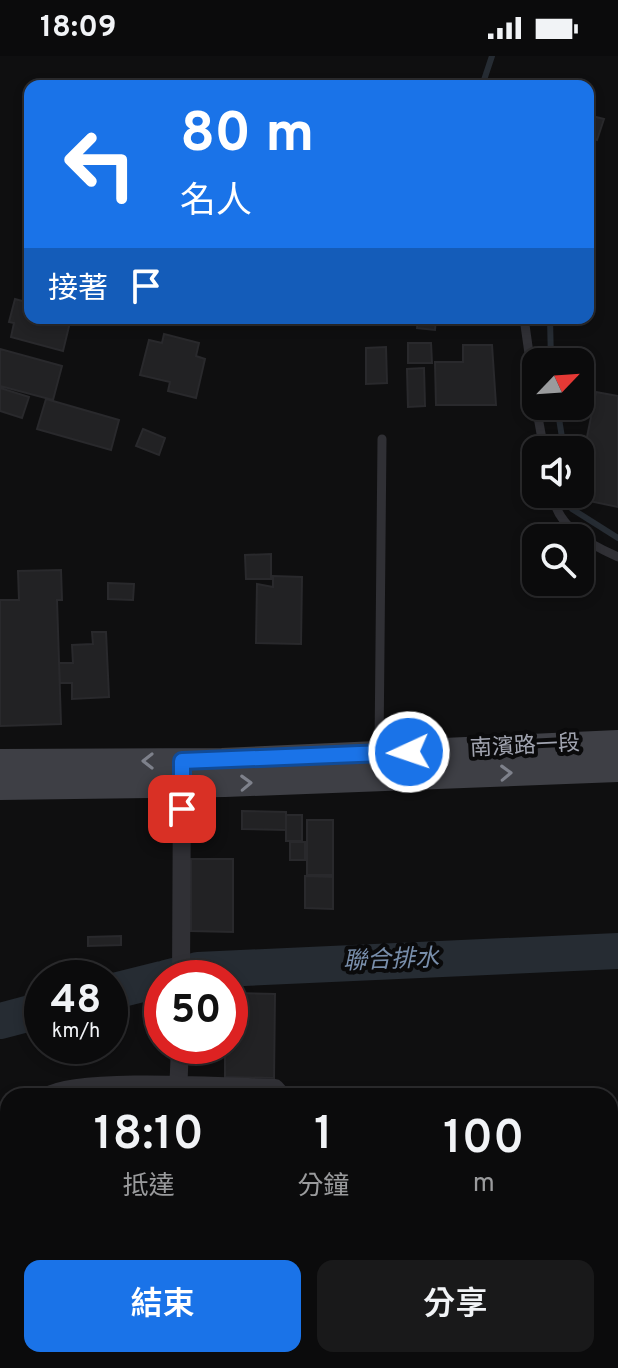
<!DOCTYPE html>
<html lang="zh-TW">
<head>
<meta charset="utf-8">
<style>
  :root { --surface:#0b0b0c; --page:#19191a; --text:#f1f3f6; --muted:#9a9b9d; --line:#2b2b2d; --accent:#1a73e8 }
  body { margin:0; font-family:Overpass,"Noto Sans TC",sans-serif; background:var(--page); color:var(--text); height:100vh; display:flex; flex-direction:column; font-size:30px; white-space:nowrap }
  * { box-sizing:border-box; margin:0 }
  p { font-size:26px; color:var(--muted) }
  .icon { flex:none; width:44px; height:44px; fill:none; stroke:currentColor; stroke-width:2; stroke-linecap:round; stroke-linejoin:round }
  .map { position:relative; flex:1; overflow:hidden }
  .panel { position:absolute; left:0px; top:1032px; width:618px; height:280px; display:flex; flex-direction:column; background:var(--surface); border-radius:24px 24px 0 0; box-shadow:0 4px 12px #0003,0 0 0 2px var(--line) }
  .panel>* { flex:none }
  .guide { position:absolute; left:24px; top:24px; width:570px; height:244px; border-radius:16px; box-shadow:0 4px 12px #0003,0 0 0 2px var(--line); background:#1a73e8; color:#fff; overflow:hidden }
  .needle { width:52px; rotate:65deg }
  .buttons { position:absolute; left:522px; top:292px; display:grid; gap:16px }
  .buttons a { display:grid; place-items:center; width:72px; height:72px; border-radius:16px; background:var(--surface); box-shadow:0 4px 12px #0003,0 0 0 2px var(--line); font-size:40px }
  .speed { position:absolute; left:24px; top:904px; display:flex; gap:16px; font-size:40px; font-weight:700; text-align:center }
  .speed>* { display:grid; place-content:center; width:104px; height:104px; border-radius:50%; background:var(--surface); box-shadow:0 4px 12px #0003,0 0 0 2px var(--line); line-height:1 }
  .speed small { font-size:20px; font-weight:400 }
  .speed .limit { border:12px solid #d22; background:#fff; color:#111 }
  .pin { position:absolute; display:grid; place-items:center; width:68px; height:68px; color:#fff; margin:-34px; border-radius:16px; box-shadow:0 4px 12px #0006 }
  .me { position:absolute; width:88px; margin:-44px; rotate:267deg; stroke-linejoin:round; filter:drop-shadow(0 0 6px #0008) }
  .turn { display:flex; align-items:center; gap:28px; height:168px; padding:0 24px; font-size:36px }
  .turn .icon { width:104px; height:104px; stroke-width:2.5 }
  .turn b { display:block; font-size:56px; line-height:68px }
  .then { display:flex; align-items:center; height:76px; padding:0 24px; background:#0003; gap:16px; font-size:30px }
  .eta { display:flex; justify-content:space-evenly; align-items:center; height:136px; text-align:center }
  .eta b { font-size:48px; font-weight:600; line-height:56px }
  .primary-button { display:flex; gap:16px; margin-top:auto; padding:16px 24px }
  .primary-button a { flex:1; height:92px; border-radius:16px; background:var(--accent); color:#fff; font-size:32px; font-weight:600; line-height:92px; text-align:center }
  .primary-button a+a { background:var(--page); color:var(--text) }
  .status { display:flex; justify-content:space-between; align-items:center; height:56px; padding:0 40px; background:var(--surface); direction:ltr }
  .status svg { height:22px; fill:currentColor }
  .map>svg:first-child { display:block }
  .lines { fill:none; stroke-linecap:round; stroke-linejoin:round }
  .stream { stroke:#262c33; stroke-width:6 }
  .river { stroke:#262c33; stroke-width:36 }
  .building { fill:#222224; stroke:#29292c; stroke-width:2 }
  .service { stroke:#303035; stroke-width:9 }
  .minor { stroke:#303035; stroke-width:18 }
  .secondary { stroke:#3e3f45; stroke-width:26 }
  .oneway { stroke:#7e818b }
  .route-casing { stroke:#114b97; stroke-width:20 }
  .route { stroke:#1a73e8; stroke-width:14 }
  .labels { text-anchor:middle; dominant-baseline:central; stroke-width:8; stroke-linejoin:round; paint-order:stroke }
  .street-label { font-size:22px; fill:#a1a4b0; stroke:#0a0a0b }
  .water-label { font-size:24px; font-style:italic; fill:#788eab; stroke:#0a0a0b }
</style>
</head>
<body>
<div class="status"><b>18:09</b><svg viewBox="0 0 49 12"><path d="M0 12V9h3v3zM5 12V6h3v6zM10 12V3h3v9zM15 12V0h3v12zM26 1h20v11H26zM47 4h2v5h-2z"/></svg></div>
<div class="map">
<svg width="618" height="1312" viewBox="0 0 618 1312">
  <rect width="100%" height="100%" fill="#0f0f10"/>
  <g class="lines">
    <path class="stream" d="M482 30 492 0
      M550 262 551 306
      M557 350 564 394
      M570 438 572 453 618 482"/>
    <path class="river" d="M166 922 198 914 618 895
      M110 936 162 923
      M0 965 42 954"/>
  </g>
  <path class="building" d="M588 59 604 63 597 84 591 82 589 98Z
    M29 236 30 262H71L63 295 11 281 14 267 9 266 15 243 26 246Z
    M418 262H436L435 274 417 272Z
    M164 278 199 287 196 300 205 303 196 342 168 335 170 326 140 319 149 284 162 287Z
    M408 287H431L432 307H408Z
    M463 289H492L496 349H436L435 306H463Z
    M386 291 387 327 366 328V292Z
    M0 293 62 310 53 344 0 330Z
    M424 312 425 350 408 351 407 313Z
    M0 332 29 341 22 362 0 355Z
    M596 336 618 340V451L575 442 580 438V416Z
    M46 343 119 364 111 394 37 373Z
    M143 373 165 382 159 399 136 390Z
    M271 498V523H246L245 499Z
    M61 514 62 544H57L61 668 0 670V544H19L18 515Z
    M273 520 302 521 301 588 256 587 257 528 273 531Z
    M108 527 134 528 133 544 108 543Z
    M92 576H106L109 641 72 643V627H60L59 607H73L72 589 93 588Z
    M242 755 286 756V774L242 773Z
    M286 759H302V785H286Z
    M307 764H333V819H307Z
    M290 786H305V804H290Z
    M191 803H233V876L191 875Z
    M305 820 333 821V853L305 852Z
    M121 880V889L88 890V881Z
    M230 937 275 938 274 1022 225 1021V990H230Z
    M0 1121H7L8 1149H0Z
    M0 1162H8V1190H0Z
    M0 1198H8V1232H0Z
    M618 1234V1257L610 1259V1235Z
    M611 1275 618 1287V1303L594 1312 590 1304H610Z
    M526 1304H579L572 1309 574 1312H525L522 1308Z"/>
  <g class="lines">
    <path class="service" d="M524 262 536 347
      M536 350 544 394
      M552 438C558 472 589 488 618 501
      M379 694 382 383"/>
    <path class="minor" d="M181 922 182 720
      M178 1039 180 990
      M48 1040C76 1021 233 1031 275 1032L282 1040
      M0 1073H8
      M174 1312V1304
      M615 1312 618 1311"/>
    <path class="secondary" d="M0 706 222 705 618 687
      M0 731 225 728 618 713"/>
  </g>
  <defs><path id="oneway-chevron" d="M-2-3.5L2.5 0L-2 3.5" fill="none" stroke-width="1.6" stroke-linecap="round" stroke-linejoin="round" transform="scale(2)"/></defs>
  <g class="oneway">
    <use href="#oneway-chevron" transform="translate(148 705) rotate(180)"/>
    <use href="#oneway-chevron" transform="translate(506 717) rotate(-2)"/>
    <use href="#oneway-chevron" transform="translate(246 727) rotate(-2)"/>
  </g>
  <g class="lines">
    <defs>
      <path id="route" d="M182 753V705L409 696"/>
    </defs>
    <use href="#route" class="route-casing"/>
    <use href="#route" class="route"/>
  </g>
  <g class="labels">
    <g class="street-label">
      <text transform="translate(525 691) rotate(-3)">南濱路一段</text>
    </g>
    <g class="water-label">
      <text transform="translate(391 905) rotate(-2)">聯合排水</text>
    </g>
  </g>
</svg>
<div class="buttons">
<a><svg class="needle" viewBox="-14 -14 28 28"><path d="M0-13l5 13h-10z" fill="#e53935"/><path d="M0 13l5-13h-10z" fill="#9a9b9d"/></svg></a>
<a><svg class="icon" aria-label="sound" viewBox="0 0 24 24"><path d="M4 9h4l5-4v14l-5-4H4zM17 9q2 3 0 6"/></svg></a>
<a><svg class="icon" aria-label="search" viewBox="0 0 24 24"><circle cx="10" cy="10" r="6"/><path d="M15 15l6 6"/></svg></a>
</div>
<div class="speed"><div>48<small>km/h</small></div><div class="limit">50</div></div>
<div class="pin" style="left:182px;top:753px;background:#d93025"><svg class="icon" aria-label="arrive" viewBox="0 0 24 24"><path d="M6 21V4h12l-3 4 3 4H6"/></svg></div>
<svg class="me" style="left:409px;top:696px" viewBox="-20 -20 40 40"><circle r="17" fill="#1a73e8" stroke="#fff" stroke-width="3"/><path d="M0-11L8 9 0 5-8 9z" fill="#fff"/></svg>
<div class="guide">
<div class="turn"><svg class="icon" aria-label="left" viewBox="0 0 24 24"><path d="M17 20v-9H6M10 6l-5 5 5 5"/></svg><div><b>80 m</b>名人</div></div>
<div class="then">接著<svg class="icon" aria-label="arrive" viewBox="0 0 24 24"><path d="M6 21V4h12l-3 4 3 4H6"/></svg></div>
</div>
<section class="panel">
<div class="eta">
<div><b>18:10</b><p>抵達</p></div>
<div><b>1</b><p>分鐘</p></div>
<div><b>100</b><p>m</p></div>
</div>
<div class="primary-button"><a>結束</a><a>分享</a></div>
</section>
</div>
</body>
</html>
